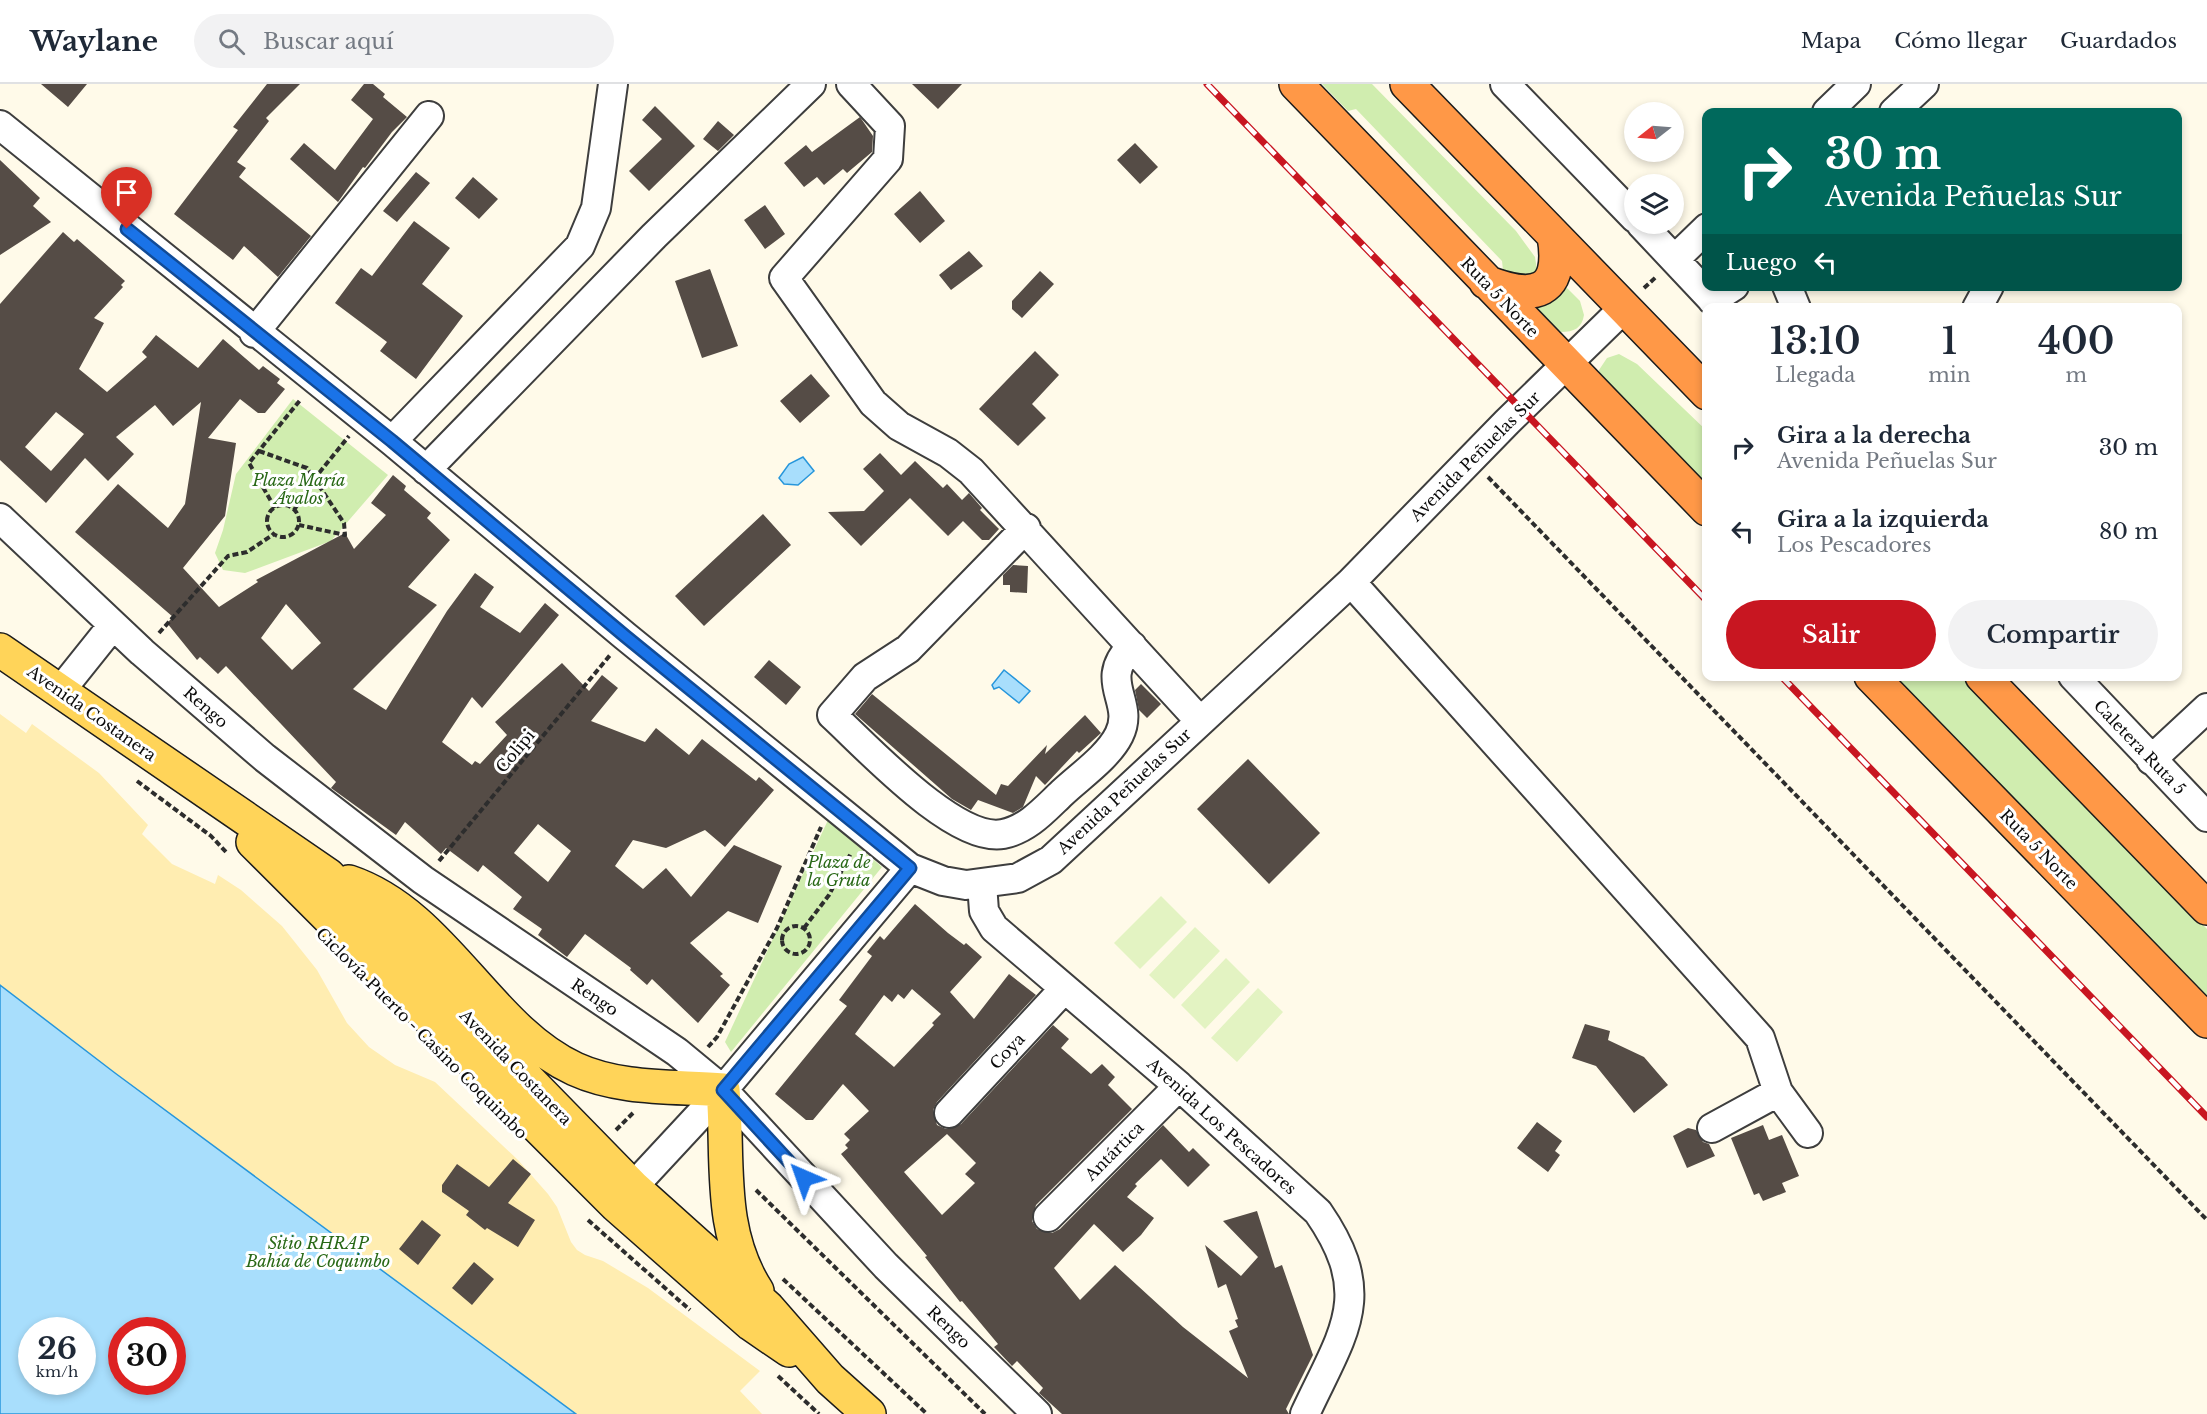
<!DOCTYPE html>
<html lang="es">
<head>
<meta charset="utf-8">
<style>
  :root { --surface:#fff; --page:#f2f2f3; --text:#1f2937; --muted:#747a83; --line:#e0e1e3; --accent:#c81621 }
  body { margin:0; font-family:"Libre Baskerville",serif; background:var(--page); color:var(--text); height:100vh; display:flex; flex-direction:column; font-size:22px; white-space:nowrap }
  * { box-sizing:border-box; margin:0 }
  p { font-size:20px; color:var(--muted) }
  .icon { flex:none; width:33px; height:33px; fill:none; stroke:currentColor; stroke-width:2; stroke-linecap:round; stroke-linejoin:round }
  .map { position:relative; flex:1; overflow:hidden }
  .panel { position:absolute; left:1702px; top:219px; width:480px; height:378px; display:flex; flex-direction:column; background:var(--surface); border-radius:12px; box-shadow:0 3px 9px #0003 }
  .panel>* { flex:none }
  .guide { position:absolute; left:1702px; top:24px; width:480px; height:183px; border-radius:12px; box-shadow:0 3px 9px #0003; background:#00695c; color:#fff; overflow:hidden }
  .needle { width:39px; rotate:253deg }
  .buttons { position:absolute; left:1624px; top:18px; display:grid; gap:12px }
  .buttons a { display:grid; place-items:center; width:60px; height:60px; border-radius:50%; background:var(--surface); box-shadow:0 3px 9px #0003; font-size:30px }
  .speed { position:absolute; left:18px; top:1233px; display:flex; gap:12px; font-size:30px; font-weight:700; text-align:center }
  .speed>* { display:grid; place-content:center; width:78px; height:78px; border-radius:50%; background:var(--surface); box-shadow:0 3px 9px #0003; line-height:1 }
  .speed small { font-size:15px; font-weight:400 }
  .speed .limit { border:9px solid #d22; background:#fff; color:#111 }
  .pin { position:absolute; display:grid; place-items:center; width:51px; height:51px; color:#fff; margin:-62px -26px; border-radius:50% 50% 50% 0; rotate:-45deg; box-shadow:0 0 6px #0007 }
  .pin .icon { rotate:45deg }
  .me { position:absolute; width:66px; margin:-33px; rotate:317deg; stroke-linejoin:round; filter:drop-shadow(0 0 4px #0008) }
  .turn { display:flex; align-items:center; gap:21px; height:126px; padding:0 24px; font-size:27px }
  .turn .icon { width:78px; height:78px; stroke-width:2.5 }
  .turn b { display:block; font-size:42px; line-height:51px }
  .then { display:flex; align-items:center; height:57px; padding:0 24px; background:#0003; gap:12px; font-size:22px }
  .eta { display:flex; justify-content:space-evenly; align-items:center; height:102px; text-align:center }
  .eta b { font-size:36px; font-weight:600; line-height:42px }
  .primary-button { display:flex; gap:12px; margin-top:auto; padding:12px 24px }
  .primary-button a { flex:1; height:69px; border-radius:36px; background:var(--accent); color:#fff; font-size:24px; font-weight:600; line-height:69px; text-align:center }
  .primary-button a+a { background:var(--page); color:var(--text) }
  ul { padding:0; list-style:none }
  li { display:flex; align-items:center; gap:18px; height:84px; padding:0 24px }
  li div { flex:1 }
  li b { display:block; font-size:22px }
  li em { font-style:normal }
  header { display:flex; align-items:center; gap:36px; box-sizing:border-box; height:84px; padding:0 30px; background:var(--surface); border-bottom:2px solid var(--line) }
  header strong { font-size:28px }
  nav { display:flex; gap:33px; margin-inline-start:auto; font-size:21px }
  .search { width:420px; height:54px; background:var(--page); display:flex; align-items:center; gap:15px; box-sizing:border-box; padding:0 21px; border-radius:33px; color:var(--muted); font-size:22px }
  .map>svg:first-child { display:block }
  .green { fill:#d0edaf }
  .sand { fill:#ffedb1 }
  .pitch { fill:#e3f3c2 }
  .water { fill:#a8defc; stroke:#2796db; stroke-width:1.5; fill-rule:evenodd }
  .building { fill:#554c46; fill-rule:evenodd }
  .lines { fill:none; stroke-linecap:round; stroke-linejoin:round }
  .minor-casing { stroke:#3e3e3e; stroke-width:32 }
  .major-casing { stroke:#1c1c1c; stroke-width:36 }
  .highway-casing { stroke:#1c1c1c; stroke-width:36 }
  .path { stroke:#2d2d2d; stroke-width:4; stroke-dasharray:6 3; stroke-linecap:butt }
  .minor { stroke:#fff; stroke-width:28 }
  .major { stroke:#ffd459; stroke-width:33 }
  .highway { stroke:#ff9847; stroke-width:33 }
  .rail-casing { stroke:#c81621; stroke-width:7 }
  .rail { stroke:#fff; stroke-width:4.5; stroke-dasharray:14; stroke-linecap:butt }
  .route-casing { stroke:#114b97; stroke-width:15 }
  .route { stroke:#1a73e8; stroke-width:10 }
  .labels { text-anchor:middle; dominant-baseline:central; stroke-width:6; stroke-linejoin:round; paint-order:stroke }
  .street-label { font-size:16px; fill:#0b0b0b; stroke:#fff }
  .park-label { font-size:16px; font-style:italic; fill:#286816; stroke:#fff }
</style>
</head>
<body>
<header>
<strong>Waylane</strong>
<div class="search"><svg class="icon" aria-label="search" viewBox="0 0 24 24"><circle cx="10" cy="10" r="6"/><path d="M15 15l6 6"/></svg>Buscar aquí</div>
<nav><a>Mapa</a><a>Cómo llegar</a><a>Guardados</a></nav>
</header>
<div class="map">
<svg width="2207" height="1330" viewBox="0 0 2207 1330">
  <rect width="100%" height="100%" fill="#fffae9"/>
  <path class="green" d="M1322 0H1372L1516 147 1535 173 1537 186 1530 193 1516 192 1503 186 1502 177 1356 25 1348 27Z
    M1562 199 1580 217 1584 231C1582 244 1574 248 1561 248L1532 219Z
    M1619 270 1637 280 1707 347V401L1600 292 1599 286 1607 274Z
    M293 315 388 391 331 457 245 489 223 486 215 469 223 446 236 390Z
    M1889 593H1961L2207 845V919Z
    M828 736 882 783 731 968 725 958Z"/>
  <path class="sand" d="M0 630 26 649 32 640 99 689 148 741 142 750 172 780 215 800 218 791 241 806 282 842 317 886 347 939 369 963 395 981 435 998 518 1076 548 1110 557 1123 571 1158 577 1166 585 1171 603 1177 648 1204 760 1287 740 1307 762 1330H576L115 989 0 901Z"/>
  <path class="pitch" d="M1161 812 1187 838 1140 885 1114 859Z
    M1195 843 1220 867 1174 915 1149 891Z
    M1226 874 1250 898 1205 945 1181 921Z
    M1258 904 1283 928 1237 978 1211 954Z"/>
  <path class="water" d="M803 373 814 387 798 401 784 400 779 394 789 380Z
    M1004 586 1030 607 1019 619 999 603 994 605 992 601Z
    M0 901 115 989 576 1330H0ZM32 1246H82V1298H32ZM122 1246H172V1298H122Z"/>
  <path class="building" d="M41 0H87L68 23Z
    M267 0H300L266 34 269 37 237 78 246 84 239 93 311 152 278 193 244 162 233 176 174 130 238 46 233 43Z
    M364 0H373L385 10 383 13 407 33 392 48 365 84 363 83 338 118 290 75 304 59 335 86 373 35 351 16Z
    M912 0H962L938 25Z
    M655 22 695 62 649 107 629 87 662 55 642 36Z
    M860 33 873 52 872 68 847 89 843 85 824 101 817 93 804 103 784 79 806 61 812 68Z
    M718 37 734 51 718 67 703 55Z
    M1135 59 1158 83 1140 100 1117 76Z
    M0 76 40 114 33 122 51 138 0 171Z
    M416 88 430 99 397 138 383 127Z
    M473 93 498 115 479 135 455 114Z
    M920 107 945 137 920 159 894 130Z
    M765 121 785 150 765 165 744 136Z
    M414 137 450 164 422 200 463 232 416 295 380 267 387 258 335 219 361 184 372 192Z
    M63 148 74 158 77 155 125 197 121 201 123 203 94 234 104 239 79 285 107 308 147 273 142 268 156 251 198 284 223 255 259 286 263 282 280 295 277 299 285 305 265 329H258L240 315 208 354 236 359 225 432 183 484 219 523 258 498 256 496 345 449 354 465 386 431 371 419 393 391 406 402 404 406 431 429 427 434 450 456 408 503 437 521 353 605 386 626 447 527 475 489 494 503 480 523 520 549 545 519 559 531 482 624 472 613 442 658 472 681 475 677 480 680 507 651 495 638 562 579 589 607 602 591 618 604 591 637 645 658 656 644 689 671 702 655 756 697 759 693 774 706 725 763 705 746 666 764 633 756 615 782 643 805 666 784 691 813 734 761 782 782 758 839 728 827 690 859 723 890 720 892 730 901 698 939 652 895 647 901 630 886 631 884 585 850 567 873 538 851 542 845 513 825 522 813 483 781 478 788 446 764 441 770 405 738 396 751 331 704 336 698 226 582 218 590 200 573 197 576 167 539 173 533 75 448 118 400 168 444 185 420 201 318 173 342 155 321 116 353 134 370 108 397 85 374 46 419 0 376V220ZM56 328 84 350 51 387 25 363ZM286 520 321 559 292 586 261 554ZM538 740 571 767 548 798 514 769Z
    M969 167 983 182 951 206 939 191Z
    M710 185 738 262 702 274 675 197Z
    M1040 187 1054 200 1022 234 1012 225V217Z
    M1035 267 1059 291 1032 320 1046 334 1018 362 979 325Z
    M811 290 830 312 800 339 780 317Z
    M880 369 901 391 915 377 943 404 947 400 962 416 969 409 982 424 980 426 999 445 989 456H982L963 437 948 452 910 414 861 462 828 428 864 427 884 407 863 385Z
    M763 430 791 461 704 542 675 512Z
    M1013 481 1028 482 1027 509 1010 508V501H1003V491Z
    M769 576 801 603 786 621 754 593Z
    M1141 600 1161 620 1147 634 1139 626 1135 606Z
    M872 610 996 711 1001 700 1008 702 1047 661 1045 670 1085 631 1101 649 1079 669 1077 667 1045 701 1036 692 1023 723 1013 729 978 716 971 726 952 715 855 630Z
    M1248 675 1320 749 1269 800 1197 725Z
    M915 820 948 849 964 861 966 859 982 873 950 908 974 935 1009 890 1036 911 937 1018 933 1026 937 1041 946 1045 961 1040 1053 941 1069 955 1061 964 1091 990 1102 980 1115 993 1108 1001 1132 1025 1036 1121 1032 1137 1037 1145 1052 1149 1060 1145 1163 1041 1189 1068 1193 1064 1210 1081 1188 1103 1161 1075 1135 1100 1137 1102 1127 1113 1154 1134 1141 1151 1123 1168 1094 1140 1054 1184 1080 1216 1115 1181 1183 1243 1248 1294 1229 1247 1238 1243 1235 1236 1238 1235 1226 1200 1218 1204 1205 1161 1241 1192 1258 1173 1223 1137 1257 1127 1275 1184 1282 1181 1313 1271 1286 1325 1289 1330H1062L1039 1309 1043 1304 1017 1277 1012 1282 994 1263 998 1260 962 1217 960 1218 925 1173 927 1172 841 1070 848 1064 845 1061 850 1056 844 1050 869 1027 843 1000 813 1036H806L775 1010 847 922 839 916 872 872 867 868 880 852 884 856ZM912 905 941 930 932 939 934 941 894 983 855 950 884 911 892 918 898 910 904 915ZM947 1050 976 1079 965 1090 975 1099 942 1131 904 1088Z
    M1585 940 1610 947 1608 956 1644 973 1668 1001 1634 1029 1596 982 1572 974Z
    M1537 1038 1562 1057 1555 1067 1560 1071 1548 1088 1517 1064Z
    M1763 1041 1769 1056 1782 1051 1799 1092 1782 1099 1786 1108 1763 1117 1759 1109 1754 1111 1731 1054Z
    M1688 1044 1696 1046 1703 1058 1709 1060 1715 1072 1687 1084 1673 1052Z
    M513 1075 531 1090 508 1119 535 1136 518 1163 487 1144 485 1146 466 1131 469 1127 442 1108V1101L457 1080 489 1103Z
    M422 1136 441 1151 418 1181 399 1165Z
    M474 1178 494 1195 472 1221 452 1204Z"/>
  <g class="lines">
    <defs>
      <path id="minor" d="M851 0 890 42 888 75 784 194 873 319 899 342 948 369 971 387 1199 636
        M1505 0 1635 134
        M1827 28 1856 0
        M1894 28 1924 0
        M0 41 392 357 625 552 910 784 943 797 966 801 1018 794 1051 776 1351 498 1507 338 1624 224
        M1641 140 1720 224
        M1675 175 1707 144
        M1787 202 1796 224
        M1712 216 1734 202
        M1977 224 1989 202
        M254 249 429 32
        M392 357 580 162 596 124 613 0
        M426 386 654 152 811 0
        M0 434 142 568 265 674 423 796 677 968 723 1006 886 1182 1037 1330
        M1026 444 908 565 865 593 832 631C867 663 955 759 1003 750 1028 745 1045 725 1062 709 1080 692 1108 673 1119 651 1136 617 1096 598 1132 562
        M1351 498 1760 954 1778 1008 1808 1049
        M2073 592 2207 733
        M61 606 113 541
        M2151 676 2207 624
        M982 800 984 827 994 844 1179 1002 1318 1128C1376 1212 1343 1248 1305 1330
        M949 1029 1064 905
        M1712 1044 1778 1008
        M618 1119 723 1006 910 784
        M1048 1133 1179 1002"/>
      <path id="major" d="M0 566 328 791 633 1103 768 1224 830 1295 869 1330
        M253 758 616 1121 751 1240 789 1266
        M349 798C444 830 488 945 575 985 621 1006 674 1002 723 1006 729 1075 717 1145 757 1207"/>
      <path id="highway" d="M1296 0 1707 425
        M1407 0 1707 309
        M1486 198C1534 217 1564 210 1554 152
        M1871 592 2207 937
        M1982 592 2207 824"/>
    </defs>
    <use href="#minor" class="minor-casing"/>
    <use href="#major" class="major-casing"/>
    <use href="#highway" class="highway-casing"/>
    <path class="path" d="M1644 204 1656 193
      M259 367 307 384 344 439 345 451 299 441
      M1488 393 2207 1136
      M267 437a16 16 0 1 1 32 0a16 16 0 1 1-32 0Z
      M275 424 249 379 301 315
      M294 426 315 394 349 352
      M159 549 228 472 247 468 274 450
      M137 697 211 752 227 769
      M439 777 611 570
      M782 856a14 14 0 1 1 28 0a14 14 0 1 1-28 0Z
      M804 844 829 811 851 769
      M708 963 717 953 777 844 821 743
      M616 1046 634 1028
      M756 1106 985 1330
      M588 1136 690 1226
      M783 1195 927 1330
      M778 1292 819 1330"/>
    <use href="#minor" class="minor"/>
    <use href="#major" class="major"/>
    <use href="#highway" class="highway"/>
    <defs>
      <path id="rail" d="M1207 0 1707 517
        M1781 592 2207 1033"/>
    </defs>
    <use href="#rail" class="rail-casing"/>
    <use href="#rail" class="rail"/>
  </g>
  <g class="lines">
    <defs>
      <path id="route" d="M127 145 392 357 625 552 910 784 723 1006 804 1094"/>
    </defs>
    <use href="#route" class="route-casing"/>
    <use href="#route" class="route"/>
  </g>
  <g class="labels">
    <g class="street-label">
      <text transform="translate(1500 213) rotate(46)">Ruta 5 Norte</text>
      <text transform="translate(1475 372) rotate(-45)">Avenida Peñuelas Sur</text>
      <text transform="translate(206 623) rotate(41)">Rengo</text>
      <text transform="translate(92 629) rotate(35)">Avenida Costanera</text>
      <text transform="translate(2140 663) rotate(46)">Caletera Ruta 5</text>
      <text transform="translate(515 667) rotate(-50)">Colipi</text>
      <text transform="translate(1124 707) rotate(-43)">Avenida Peñuelas Sur</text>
      <text transform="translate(2039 765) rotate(46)">Ruta 5 Norte</text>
      <text transform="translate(595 913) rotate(34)">Rengo</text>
      <text transform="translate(422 949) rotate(45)">Ciclovía Puerto - Casino Coquimbo</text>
      <text transform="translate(1007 967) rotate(-47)">Coya</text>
      <text transform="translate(516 983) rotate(46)">Avenida Costanera</text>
      <text transform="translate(1222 1042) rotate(42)">Avenida Los Pescadores</text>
      <text transform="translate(1114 1067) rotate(-45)">Antártica</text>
      <text transform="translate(949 1243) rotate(44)">Rengo</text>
    </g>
    <g class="park-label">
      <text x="299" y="396">Plaza María<tspan x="299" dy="18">Ávalos</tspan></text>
      <text x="839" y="778">Plaza de<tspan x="839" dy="18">la Gruta</tspan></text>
      <text x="318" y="1159">Sitio RHRAP<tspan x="318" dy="18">Bahía de Coquimbo</tspan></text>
    </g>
  </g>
</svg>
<div class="buttons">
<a><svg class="needle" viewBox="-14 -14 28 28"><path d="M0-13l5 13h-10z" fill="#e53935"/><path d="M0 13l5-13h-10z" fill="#747a83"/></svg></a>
<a><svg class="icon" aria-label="layers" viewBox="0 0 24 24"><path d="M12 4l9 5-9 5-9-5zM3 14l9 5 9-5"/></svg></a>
</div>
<div class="speed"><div>26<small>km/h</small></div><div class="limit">30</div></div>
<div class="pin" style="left:127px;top:145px;background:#d93025"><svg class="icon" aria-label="arrive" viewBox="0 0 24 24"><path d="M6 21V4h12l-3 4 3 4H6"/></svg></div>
<svg class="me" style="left:804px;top:1094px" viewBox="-20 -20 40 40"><path d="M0-17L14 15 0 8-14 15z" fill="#1a73e8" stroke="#fff" stroke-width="4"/></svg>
<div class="guide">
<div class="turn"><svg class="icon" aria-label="right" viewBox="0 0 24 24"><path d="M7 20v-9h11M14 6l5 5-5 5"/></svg><div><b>30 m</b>Avenida Peñuelas Sur</div></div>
<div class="then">Luego<svg class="icon" aria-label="left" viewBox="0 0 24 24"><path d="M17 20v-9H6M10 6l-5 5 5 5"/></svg></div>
</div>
<section class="panel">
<div class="eta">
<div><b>13:10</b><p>Llegada</p></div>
<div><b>1</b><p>min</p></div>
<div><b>400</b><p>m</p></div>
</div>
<ul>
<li><svg class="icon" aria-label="right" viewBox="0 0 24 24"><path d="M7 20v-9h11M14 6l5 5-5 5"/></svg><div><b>Gira a la derecha</b><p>Avenida Peñuelas Sur</p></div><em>30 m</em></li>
<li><svg class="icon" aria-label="left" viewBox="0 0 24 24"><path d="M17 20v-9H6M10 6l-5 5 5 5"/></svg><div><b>Gira a la izquierda</b><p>Los Pescadores</p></div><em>80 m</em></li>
</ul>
<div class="primary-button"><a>Salir</a><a>Compartir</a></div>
</section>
</div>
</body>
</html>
